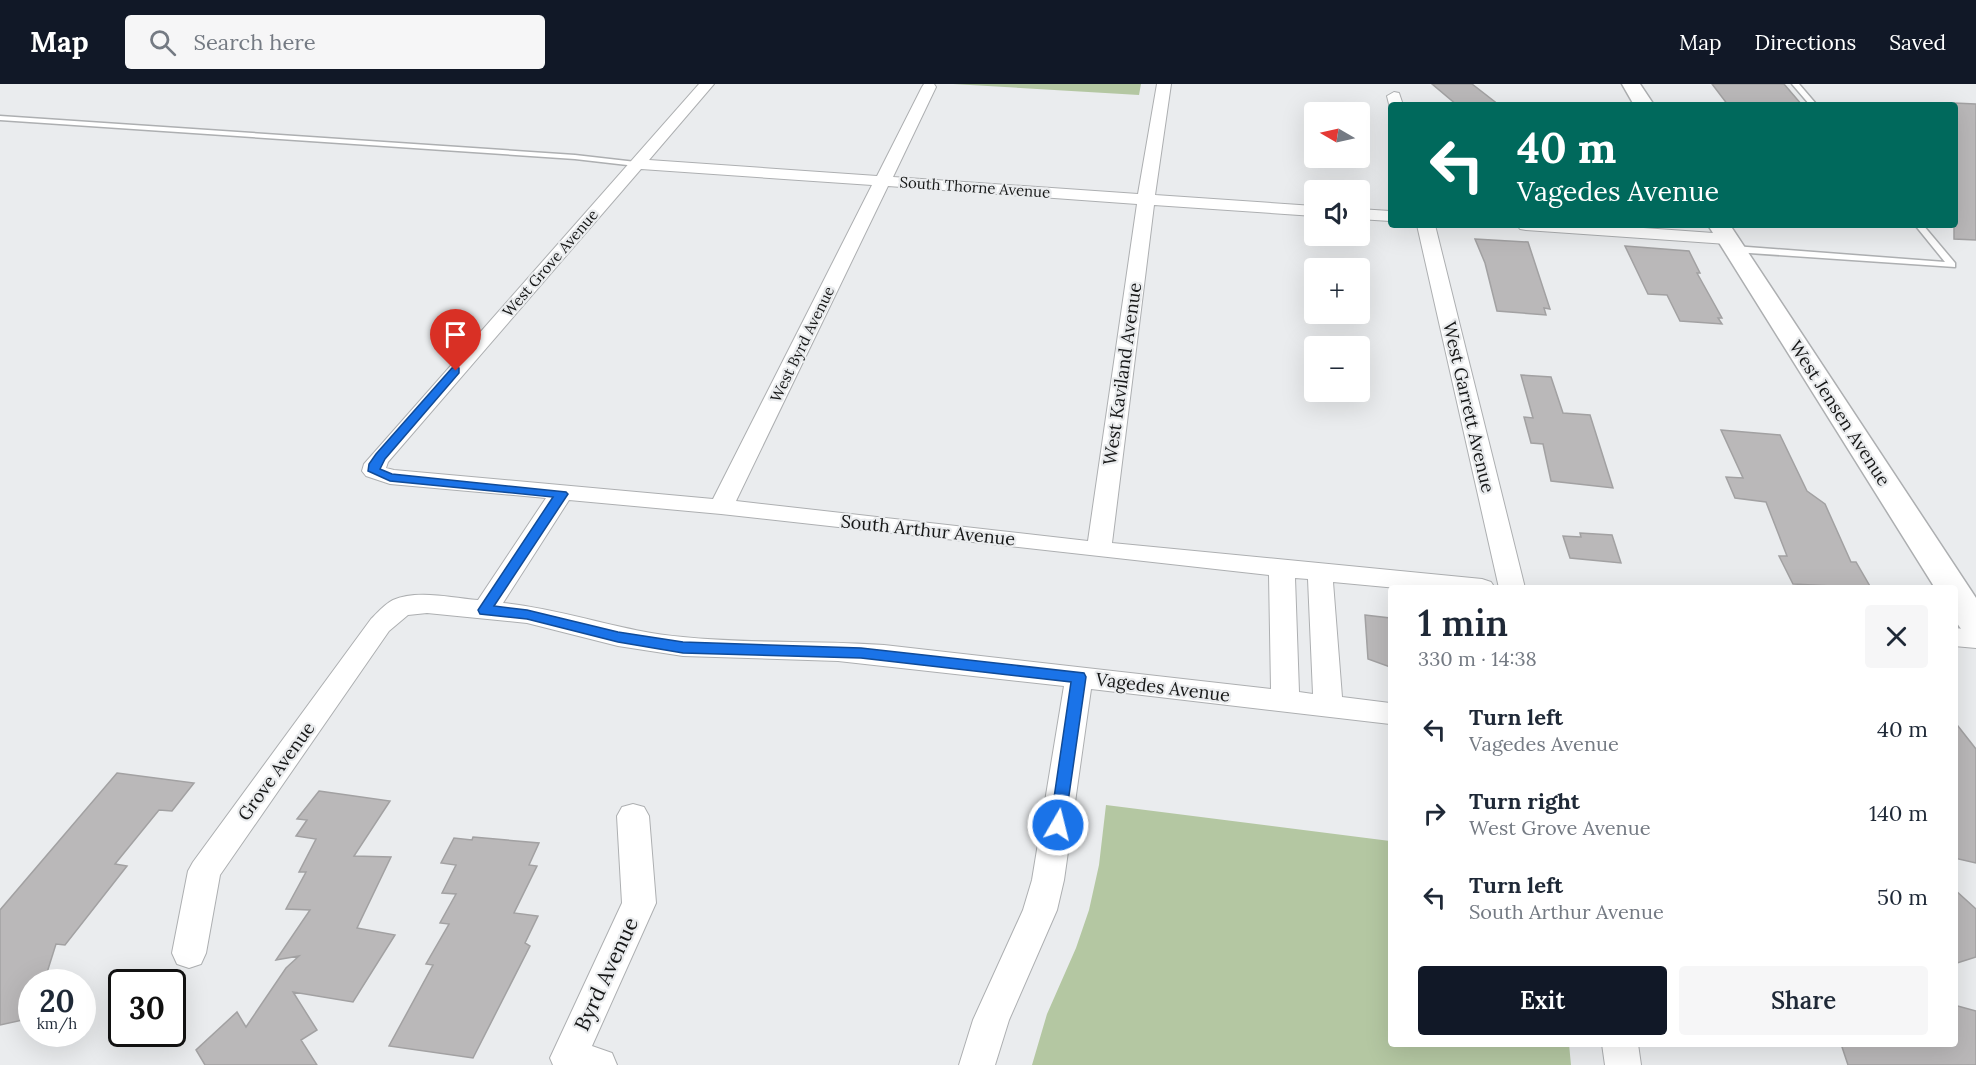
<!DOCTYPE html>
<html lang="en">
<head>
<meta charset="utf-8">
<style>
  :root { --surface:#fff; --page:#f6f6f7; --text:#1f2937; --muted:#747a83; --accent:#111827 }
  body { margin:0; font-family:Lora,serif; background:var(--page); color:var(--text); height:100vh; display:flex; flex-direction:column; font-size:22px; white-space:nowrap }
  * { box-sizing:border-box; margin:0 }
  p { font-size:20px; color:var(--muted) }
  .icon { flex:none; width:33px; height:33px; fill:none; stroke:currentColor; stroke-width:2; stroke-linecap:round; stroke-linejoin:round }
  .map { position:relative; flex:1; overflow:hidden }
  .details { position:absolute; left:1388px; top:501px; width:570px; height:462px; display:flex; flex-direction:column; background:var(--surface); border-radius:6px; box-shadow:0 6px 24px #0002 }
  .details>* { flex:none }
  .top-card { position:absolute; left:1388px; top:18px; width:570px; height:126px; border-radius:6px; box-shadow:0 6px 24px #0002; background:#00695c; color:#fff; overflow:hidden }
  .needle { width:39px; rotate:279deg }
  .buttons { position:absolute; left:1304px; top:18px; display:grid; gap:12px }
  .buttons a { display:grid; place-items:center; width:66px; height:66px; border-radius:6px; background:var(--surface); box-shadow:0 6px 24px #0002; font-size:30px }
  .speed { position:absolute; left:18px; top:885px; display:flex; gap:12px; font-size:30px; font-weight:700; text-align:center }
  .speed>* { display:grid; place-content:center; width:78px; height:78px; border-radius:50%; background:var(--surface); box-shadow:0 6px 24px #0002; line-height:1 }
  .speed small { font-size:15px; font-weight:400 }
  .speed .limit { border:3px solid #111; border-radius:9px; background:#fff; color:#111 }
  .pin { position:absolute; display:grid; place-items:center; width:51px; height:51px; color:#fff; margin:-62px -26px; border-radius:50% 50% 50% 0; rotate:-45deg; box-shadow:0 0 6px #0007 }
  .pin .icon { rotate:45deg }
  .me { position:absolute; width:66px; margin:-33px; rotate:8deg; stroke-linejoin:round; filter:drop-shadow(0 0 4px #0008) }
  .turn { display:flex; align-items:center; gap:21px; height:126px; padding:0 30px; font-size:27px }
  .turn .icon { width:78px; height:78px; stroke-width:2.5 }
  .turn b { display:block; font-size:42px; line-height:51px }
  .round { display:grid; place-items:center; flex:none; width:63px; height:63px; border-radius:6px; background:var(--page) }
  .summary { display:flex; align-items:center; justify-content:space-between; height:102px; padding:0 30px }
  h1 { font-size:36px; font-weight:600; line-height:45px }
  .primary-button { display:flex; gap:12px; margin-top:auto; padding:12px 30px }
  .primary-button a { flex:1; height:69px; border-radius:6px; background:var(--accent); color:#fff; font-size:24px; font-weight:600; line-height:69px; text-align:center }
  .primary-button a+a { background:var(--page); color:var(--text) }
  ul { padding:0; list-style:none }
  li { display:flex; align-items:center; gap:18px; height:84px; padding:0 30px }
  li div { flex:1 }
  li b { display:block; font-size:22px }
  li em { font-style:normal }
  header { display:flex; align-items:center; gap:36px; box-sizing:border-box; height:84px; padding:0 30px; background:var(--accent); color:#fff }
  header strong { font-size:28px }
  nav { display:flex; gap:33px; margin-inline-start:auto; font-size:21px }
  .search { width:420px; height:54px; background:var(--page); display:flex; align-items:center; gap:15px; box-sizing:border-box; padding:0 21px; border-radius:6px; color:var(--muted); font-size:22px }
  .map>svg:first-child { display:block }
  .green { fill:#b4c7a2 }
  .building { fill:#bab8b9; stroke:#a2a1a2; stroke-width:1.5 }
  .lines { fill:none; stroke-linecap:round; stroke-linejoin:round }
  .lane-casing { stroke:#adafb1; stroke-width:3 }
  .street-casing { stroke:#adafb1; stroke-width:2 }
  .secondary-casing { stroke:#adafb1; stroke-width:3 }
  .lane { fill:#fff; fill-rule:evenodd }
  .street { fill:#fff; fill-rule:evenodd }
  .secondary { fill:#fff; fill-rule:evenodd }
  .route { fill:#1a73e8; stroke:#114b97; stroke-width:1.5 }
  .labels { text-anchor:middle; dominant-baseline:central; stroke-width:4.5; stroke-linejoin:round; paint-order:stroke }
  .far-street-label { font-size:15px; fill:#161717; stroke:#eaecee }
  .street-label { font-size:18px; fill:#161717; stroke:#eaecee }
  .near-street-label { font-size:21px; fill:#161717; stroke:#eaecee }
</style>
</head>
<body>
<header>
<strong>Map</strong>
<div class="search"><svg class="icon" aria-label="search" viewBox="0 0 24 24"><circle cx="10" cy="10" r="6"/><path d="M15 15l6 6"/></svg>Search here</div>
<nav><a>Map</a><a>Directions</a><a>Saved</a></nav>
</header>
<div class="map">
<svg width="1976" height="981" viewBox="0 0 1976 981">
  <rect width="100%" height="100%" fill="#eaecee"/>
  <path class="green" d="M953 0H1141L1139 11Z
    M1106 721 1390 757V960H1569L1571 981H1032L1047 930 1076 864 1089 826 1099 781Z"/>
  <path class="building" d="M1432 0H1472L1499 21H1457Z
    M1712 0H1784L1802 21H1728Z
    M1954 19 1976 20V156L1954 155Z
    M1475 155 1528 158 1550 225 1544 224 1546 231 1497 227 1485 179Z
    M1625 162 1689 167 1700 189H1697L1722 234H1718L1722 240 1680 237 1667 211 1648 210Z
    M1521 291 1551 293 1563 329 1590 331 1613 404 1551 397 1543 360 1531 359 1524 333 1533 334Z
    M1721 346 1780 351 1807 407 1825 420 1851 478H1856L1871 504 1793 500 1779 472H1787L1766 418 1735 414 1726 393 1743 394Z
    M1580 449 1612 451 1621 479 1570 474 1563 452 1581 453Z
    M1365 531 1390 534V583L1368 575Z
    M1954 637 1976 665V779L1954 774Z
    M117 689 194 699 172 727 159 726 115 780 127 782 65 861 56 860 44 898H32V934L0 941V826Z
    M319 707 390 717 354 772 391 773 357 844 395 851 353 918 293 908 317 946 301 956 317 981H205L196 966 237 928 246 943 286 884 299 872 276 876 310 826 286 825 306 788H299L316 755 296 752 307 736 297 735Z
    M473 753 539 759 529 781 537 782 514 829 538 832 525 859 530 862 473 974 389 962 433 881 426 880 449 840 440 839 456 810 442 809 456 781 441 779 454 754 472 756Z
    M1954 805 1976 825V873L1954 880Z
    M1954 921 1976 927V981H1848L1841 960H1954Z"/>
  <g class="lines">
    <defs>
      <path id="lane" d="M1792 0H1799L1817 21H1810Z
        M0 32 575 71 636 78 640 80 636 82 575 75 0 36Z
        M1915 141H1923L1955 179V183L1734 168 1730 165 1734 162 1945 178Z"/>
      <path id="street" d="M699 0H714L649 76 877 92 922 3 924 0H934L936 3 893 93 1138 110 1157 0H1171L1155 111 1314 122V132L1154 121 1112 459 1482 495 1491 498 1495 504H1397L1333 498 1342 613 1390 619V640L1091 605 1064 796 1057 826 1009 936 995 981H959L973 936 1023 826 1032 796 1064 602 838 577 683 572 618 562 527 539 427 529 408 531 389 547 220 791 206 869 201 880 189 884 177 880 172 869 188 787 193 778 371 535C377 529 385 520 393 516 417 505 452 514 478 516L546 414 390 400 366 392 362 387 364 380ZM641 85 872 101 713 415 394 386 386 384 388 378ZM888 102 1137 120 1088 457 736 417ZM569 416 721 430 1269 491 1271 605 884 561C817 556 749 560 683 553 622 548 564 525 503 519ZM1295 494 1308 495 1313 610 1299 608Z
        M1394 8 1399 9 1403 21H1390V24L1387 12Z
        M1359 125 1390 127V137L1359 135Z
        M1417 141H1435L1525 504H1499Z
        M1517 141H1602L1727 150 1733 151 1736 155 1733 159 1727 160 1526 146 1520 145Z
        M1954 544 1976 546V564L1954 562Z
        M633 720 644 723 649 732 656 819 592 962 612 969 617 981H553L550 974 622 819 617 732 622 723Z
        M1602 960H1638L1641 981H1605Z"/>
      <path id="secondary" d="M1622 0H1640L1654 21H1634Z
        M1708 141H1730L1976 514V553L1964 549 1954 535V504H1935Z"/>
    </defs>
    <use href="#lane" class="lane-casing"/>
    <use href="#street" class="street-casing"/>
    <use href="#secondary" class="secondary-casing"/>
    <use href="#lane" class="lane"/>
    <use href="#street" class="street"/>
    <use href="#secondary" class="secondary"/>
  </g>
  <path class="route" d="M456 283 459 284V289L385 375 380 385 392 390 566 408 568 410 494 522 527 526 618 548 683 558 861 564 1084 589 1086 593 1064 746 1058 748 1052 746 1050 741 1071 598 861 574 683 569 618 558 527 535 480 530 478 526 480 523 553 413 390 397 368 387 369 380 376 370 452 284Z"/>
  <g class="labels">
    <g class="far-street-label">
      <text transform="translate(975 103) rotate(4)">South Thorne Avenue</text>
      <text transform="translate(550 179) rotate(-49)">West Grove Avenue</text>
      <text transform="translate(802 260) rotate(-64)">West Byrd Avenue</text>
    </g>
    <g class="street-label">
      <text transform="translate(1122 290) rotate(-82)">West Kaviland Avenue</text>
      <text transform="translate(1469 323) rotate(77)">West Garrett Avenue</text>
      <text transform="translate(1840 329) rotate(57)">West Jensen Avenue</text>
      <text transform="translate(928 446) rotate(6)">South Arthur Avenue</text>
      <text transform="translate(1163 603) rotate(7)">Vagedes Avenue</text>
      <text transform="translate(276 687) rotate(-54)">Grove Avenue</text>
    </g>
    <g class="near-street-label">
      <text transform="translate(606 890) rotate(-65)">Byrd Avenue</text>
    </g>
  </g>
</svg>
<div class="buttons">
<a><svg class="needle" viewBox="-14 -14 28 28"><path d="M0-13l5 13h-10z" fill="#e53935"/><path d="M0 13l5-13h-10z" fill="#747a83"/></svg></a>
<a><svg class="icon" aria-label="sound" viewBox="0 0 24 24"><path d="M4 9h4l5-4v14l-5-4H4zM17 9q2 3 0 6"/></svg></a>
<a>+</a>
<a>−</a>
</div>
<div class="speed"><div>20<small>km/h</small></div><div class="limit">30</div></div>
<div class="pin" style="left:456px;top:287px;background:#d93025"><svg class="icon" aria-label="arrive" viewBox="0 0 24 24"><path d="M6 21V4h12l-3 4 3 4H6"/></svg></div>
<svg class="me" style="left:1058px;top:741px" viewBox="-20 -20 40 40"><circle r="17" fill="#1a73e8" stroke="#fff" stroke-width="3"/><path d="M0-11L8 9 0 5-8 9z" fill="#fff"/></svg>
<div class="top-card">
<div class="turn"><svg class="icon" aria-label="left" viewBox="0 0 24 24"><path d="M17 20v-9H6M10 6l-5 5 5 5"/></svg><div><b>40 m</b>Vagedes Avenue</div></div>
</div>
<section class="details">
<div class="summary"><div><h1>1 min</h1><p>330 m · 14:38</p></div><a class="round"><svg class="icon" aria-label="close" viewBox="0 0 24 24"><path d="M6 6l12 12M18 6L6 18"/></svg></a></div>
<ul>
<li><svg class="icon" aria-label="left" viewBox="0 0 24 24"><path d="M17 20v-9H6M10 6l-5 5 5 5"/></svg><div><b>Turn left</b><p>Vagedes Avenue</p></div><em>40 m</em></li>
<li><svg class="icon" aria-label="right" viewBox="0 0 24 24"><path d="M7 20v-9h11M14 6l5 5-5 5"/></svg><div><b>Turn right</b><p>West Grove Avenue</p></div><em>140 m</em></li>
<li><svg class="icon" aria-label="left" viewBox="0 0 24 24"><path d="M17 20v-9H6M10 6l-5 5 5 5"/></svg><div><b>Turn left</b><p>South Arthur Avenue</p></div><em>50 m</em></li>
</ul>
<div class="primary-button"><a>Exit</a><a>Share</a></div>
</section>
</div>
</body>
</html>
